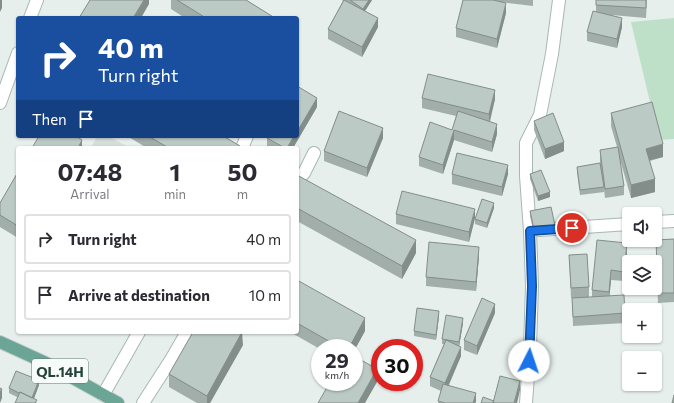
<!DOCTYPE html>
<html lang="en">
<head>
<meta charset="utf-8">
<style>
  :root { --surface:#fff; --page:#f7f7f7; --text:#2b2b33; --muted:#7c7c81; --line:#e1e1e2 }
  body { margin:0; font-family:Commissioner,sans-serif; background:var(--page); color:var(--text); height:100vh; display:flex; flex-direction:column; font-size:15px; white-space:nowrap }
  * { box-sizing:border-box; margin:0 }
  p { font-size:13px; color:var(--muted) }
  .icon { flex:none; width:22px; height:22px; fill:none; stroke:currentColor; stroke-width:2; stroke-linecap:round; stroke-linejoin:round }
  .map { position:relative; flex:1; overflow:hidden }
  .panel { position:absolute; left:16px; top:146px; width:283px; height:188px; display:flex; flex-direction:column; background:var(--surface); border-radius:4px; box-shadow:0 1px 3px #0004 }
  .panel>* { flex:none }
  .hud { position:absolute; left:16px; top:16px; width:283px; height:122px; border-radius:4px; box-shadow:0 1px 3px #0004; background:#1a4fa0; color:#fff; overflow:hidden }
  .tools { position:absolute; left:622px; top:207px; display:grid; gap:8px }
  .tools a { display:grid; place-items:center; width:40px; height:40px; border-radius:4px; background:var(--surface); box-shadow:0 1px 3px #0004; font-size:20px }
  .speed { position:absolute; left:311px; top:339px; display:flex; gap:8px; font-size:20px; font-weight:700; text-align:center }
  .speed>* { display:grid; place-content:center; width:52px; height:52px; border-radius:50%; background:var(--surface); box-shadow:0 1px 3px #0004; line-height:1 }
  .speed small { font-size:10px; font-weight:400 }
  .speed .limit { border:6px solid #d22; background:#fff; color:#111 }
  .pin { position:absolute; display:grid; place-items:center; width:34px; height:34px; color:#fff; margin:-17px; border:2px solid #fff; border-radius:50%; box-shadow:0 1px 4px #0007 }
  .me { position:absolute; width:44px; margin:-22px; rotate:4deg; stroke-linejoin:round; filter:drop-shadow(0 0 3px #0008) }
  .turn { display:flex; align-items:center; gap:14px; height:84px; padding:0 16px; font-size:18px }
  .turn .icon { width:52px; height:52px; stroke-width:2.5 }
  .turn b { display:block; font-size:28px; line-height:34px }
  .then { display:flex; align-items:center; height:38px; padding:0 16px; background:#0003; gap:8px; font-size:15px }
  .eta { display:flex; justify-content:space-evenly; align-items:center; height:68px; text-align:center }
  .eta b { font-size:24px; font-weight:700; line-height:28px }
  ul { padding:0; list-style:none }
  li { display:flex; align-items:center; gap:12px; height:50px; margin:0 8px 6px; padding:0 8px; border:2px solid var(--line); border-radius:4px }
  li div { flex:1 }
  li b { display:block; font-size:15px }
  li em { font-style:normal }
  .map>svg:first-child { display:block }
  .built { fill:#d4dfda }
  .green { fill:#bfe0c8 }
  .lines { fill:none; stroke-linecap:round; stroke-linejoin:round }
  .street-casing { stroke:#a8b8b2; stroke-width:14 }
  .primary-casing { stroke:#c2cac8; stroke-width:14 }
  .street { stroke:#fff; stroke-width:12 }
  .primary { stroke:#6aa596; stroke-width:12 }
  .wall { fill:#a1aea9 }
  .shaded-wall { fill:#838d89 }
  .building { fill:#bbcac4; stroke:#838d89 }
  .route-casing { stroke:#114b97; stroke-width:10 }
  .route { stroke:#1a73e8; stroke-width:7 }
  .labels { text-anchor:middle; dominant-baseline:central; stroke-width:4; stroke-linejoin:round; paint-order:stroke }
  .shield { fill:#f7fbf9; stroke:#637a73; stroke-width:1 }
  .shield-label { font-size:14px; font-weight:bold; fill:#24423a }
</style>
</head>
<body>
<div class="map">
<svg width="674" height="403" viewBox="0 0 674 403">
  <rect width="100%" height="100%" fill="#e6efeb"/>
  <path class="built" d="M97 136H108L130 148H91Z"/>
  <path class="green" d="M674 18V139L659 140 631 22Z"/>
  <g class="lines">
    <defs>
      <path id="street" d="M30 18 37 0
        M0 103 18 53
        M242 148 247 136
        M297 175H302L304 173 314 153
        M655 222 674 221
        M539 230 629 224
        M103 395 139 332
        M143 403 172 358 187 332
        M526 403 530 347 532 286 530 231 526 176V143L540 115 552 54 559 0"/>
      <path id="primary" d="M0 342 46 363 118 403"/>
    </defs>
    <use href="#street" class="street-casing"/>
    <use href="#primary" class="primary-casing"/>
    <use href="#street" class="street"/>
    <use href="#primary" class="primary"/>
  </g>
  <path class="wall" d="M171 0H246L275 18H185L171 9Z
    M342 0H372L365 11 378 27 362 57 328 39V29L343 1Z
    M463 0H533V6L501 2 506 13 497 48 456 37V28Z
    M596 0H647L646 18 612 15 622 27 617 48 587 41V32L596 11Z
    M422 98 495 99 490 122 497 134 492 152 454 140 443 174 419 166V157L452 130 456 116 422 108Z
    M317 107 293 148H269L267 147V138Z
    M611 113 663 157 650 161 655 192 631 198 619 156 624 186V195L605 198 601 165 604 187V192L580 195 577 172V167L600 163V150L617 147 611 126Z
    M534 121 564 151 545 159 534 130Z
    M127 136H223L240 148H147Z
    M383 138 367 177 324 161V151Z
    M18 172V238L0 227V203Z
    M452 174H508L502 196 452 184Z
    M530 174 550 197 538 201 530 179Z
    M297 175 416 253 402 279 297 221Z
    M494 208 487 228 475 224V219Z
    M530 211 555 225V230L534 234 530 216Z
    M396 214 475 218 469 242 396 224Z
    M674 239V302L658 303 656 240Z
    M627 253 624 281 611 280 609 296 625 313V323L573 326 572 298 592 297V290Z
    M569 255 589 287V297L571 298Z
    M479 256 476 291 426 286V277Z
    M297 280 365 331 354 351V348H320V349L290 332H297Z
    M495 313 477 355 464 350V340Z
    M439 316 436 340 414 336V331Z
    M463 323 459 346 461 356 449 385 476 402 475 403H438L441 391 430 386V377L444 344H442V339Z
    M243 345 210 403H197L169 387V374Z
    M39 385 34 399 37 403 17 397 9 393V388Z"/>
  <path class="shaded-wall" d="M0 0H2V8L0 12Z
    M144 0H149V4L141 18H133Z
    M369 0H372L363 14V9Z
    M506 3V13L497 48V39Z
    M378 18V27L362 57V47Z
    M622 18V27L617 48V39Z
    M495 90V99L489 123V114Z
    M317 98V107L293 148H287L294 136H297V132Z
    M497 124V134L492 152V142Z
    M383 128V138L367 177V168Z
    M454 130V140L443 174V165Z
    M82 140V148H78Z
    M564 142V151L545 159V149Z
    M663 144V157L646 161V149Z
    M508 165V174L502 196V187Z
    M655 179V192L631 198V185Z
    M550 192V197L538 201V196Z
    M494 203V208L487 228V223Z
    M475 209V218L469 242V232Z
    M416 240V253L402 279V266Z
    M627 243V253L624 281V272Z
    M479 247V256L476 291V282Z
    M611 270V280L609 302V292Z
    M495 304V313L477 355V346Z
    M439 311V316L436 340V335Z
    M365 318V331L354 351V348H349Z
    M463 318V323L459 347V342Z
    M242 332 243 345 210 403H207V396Z
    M461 347V356L445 393V383Z
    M377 369V382L365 403H358Z
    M39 380V385L32 403V398Z
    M520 381V390L517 403H514Z
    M2 389V398L0 403V393Z
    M476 393V402L475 403H473Z"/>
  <path class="building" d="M90 0H144L133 18H79Z
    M177 0H246L275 18H206Z
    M344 0 378 18 362 47 328 29Z
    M350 0H369L363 9Z
    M463 0H493L506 3 497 39 456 28Z
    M596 0H646V8L596 5Z
    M593 11 622 18 617 39 587 32Z
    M428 74 495 90 489 114 422 98Z
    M297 86 317 98 297 132Z
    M652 102 663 144 646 149 655 179 631 185 611 113Z
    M339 111 383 128 367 168 324 151Z
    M458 111 497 124 492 142 454 130 443 165 419 157 430 122 452 130Z
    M553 113 564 142 545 149 534 121Z
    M39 136H76L82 140 78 148H32Z
    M148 136H223L240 146 239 148H169Z
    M268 136H294L287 148H285L267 138Z
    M618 147 624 186 605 189 600 150Z
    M457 153 508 165 502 187 452 174Z
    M600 163 604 187 580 190 577 167Z
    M541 170 550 192 538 196 530 174Z
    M18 172V226L0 215V203Z
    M297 175 416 240 402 266 297 208Z
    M402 191 475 209 469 232 396 214Z
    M482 199 494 203 487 223 475 219Z
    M551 207 555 225 534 229 530 211Z
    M674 239V293H658L656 240Z
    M597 240 627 243 624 272 611 270 609 292 592 290Z
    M429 242 479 247 476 282 426 277Z
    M587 254 589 287 571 288 569 255Z
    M297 280 365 318 349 348H341L297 323Z
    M624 295 625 313 573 317 572 298Z
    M482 298 495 304 477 346 464 340Z
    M417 308 439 311 436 335 414 331Z
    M446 315 463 318 459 342 442 339Z
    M193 332H242L207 396 169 374Z
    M446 340 461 347 445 383 430 377Z
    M354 356 377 369 358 403H318L330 382H354Z
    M16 371 39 380 32 398 20 392 19 393 9 388Z
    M500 376 520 381 514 403H493Z
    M443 384 476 393 473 403H445L438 401Z
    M0 388 2 389 0 393Z
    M20 392 37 400 35 403H15Z
    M674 395V403H672Z
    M483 397 494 401 493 403H481Z"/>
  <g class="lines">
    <defs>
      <path id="route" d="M529 361 532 286 530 231 572 228"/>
    </defs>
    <use href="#route" class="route-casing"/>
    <use href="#route" class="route"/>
  </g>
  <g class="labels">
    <rect class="shield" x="32" y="359" width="56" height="24" rx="3"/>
    <g class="shield-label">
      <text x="60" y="371">QL.14H</text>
    </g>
  </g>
</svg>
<div class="tools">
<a><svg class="icon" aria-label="sound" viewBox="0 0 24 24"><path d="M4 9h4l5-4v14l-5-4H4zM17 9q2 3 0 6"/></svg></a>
<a><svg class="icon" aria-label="layers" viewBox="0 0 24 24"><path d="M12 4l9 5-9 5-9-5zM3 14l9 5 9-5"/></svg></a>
<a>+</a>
<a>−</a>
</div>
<div class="speed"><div>29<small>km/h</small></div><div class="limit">30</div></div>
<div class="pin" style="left:572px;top:228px;background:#d93025"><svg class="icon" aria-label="arrive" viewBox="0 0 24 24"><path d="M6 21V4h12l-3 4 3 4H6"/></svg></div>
<svg class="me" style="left:529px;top:361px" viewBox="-20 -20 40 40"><circle r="19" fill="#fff"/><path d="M0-13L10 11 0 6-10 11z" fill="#1a73e8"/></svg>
<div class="hud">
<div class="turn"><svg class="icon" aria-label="right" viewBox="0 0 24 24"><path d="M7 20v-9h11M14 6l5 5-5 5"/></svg><div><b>40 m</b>Turn right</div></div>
<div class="then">Then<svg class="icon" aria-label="arrive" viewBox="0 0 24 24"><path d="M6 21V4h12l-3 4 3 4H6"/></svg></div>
</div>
<section class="panel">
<div class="eta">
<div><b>07:48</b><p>Arrival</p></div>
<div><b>1</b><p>min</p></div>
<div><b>50</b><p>m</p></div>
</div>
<ul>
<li><svg class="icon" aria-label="right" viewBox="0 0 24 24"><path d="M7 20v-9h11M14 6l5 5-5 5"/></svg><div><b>Turn right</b></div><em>40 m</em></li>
<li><svg class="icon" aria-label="arrive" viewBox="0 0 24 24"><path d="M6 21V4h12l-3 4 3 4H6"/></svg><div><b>Arrive at destination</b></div><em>10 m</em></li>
</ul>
</section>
</div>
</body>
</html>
